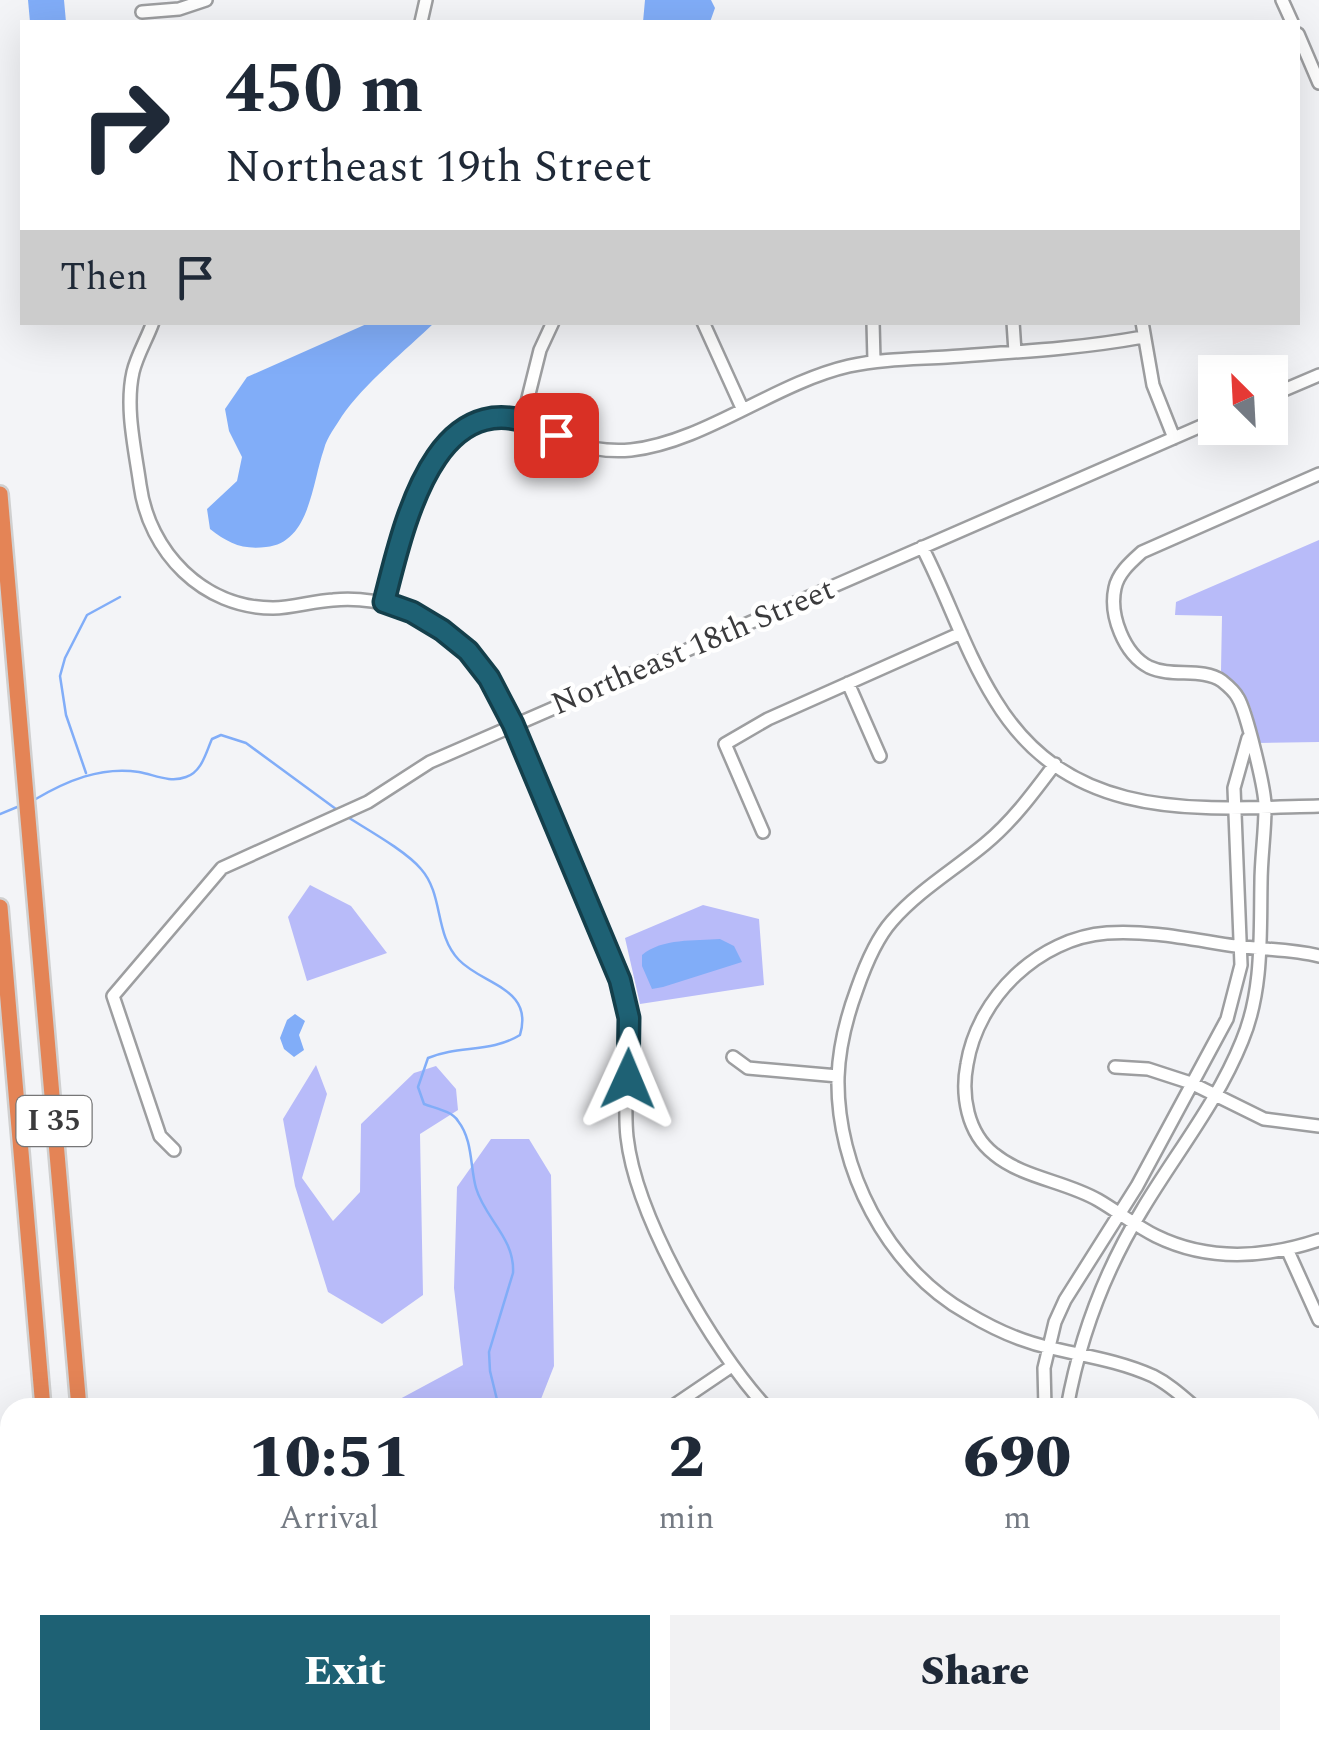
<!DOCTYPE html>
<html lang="en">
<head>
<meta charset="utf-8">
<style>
  :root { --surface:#fff; --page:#f2f2f3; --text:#1f2937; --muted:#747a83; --accent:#1e6174 }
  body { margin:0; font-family:Spectral,serif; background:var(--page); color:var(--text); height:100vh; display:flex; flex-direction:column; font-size:38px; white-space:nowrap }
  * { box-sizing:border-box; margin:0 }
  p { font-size:32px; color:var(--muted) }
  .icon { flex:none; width:55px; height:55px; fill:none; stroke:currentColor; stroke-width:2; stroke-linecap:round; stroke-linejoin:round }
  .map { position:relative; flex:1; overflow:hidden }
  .side { position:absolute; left:0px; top:1398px; width:1320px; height:352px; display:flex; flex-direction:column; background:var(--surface); border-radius:30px 30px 0 0; box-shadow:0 10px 40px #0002 }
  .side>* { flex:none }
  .top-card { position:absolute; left:20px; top:20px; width:1280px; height:305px; border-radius:0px; box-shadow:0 10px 40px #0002; background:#fff; color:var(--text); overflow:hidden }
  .needle { width:65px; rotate:336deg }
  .buttons { position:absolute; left:1198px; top:355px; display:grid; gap:20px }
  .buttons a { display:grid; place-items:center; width:90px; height:90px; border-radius:0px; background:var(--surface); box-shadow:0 10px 40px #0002; font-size:50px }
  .pin { position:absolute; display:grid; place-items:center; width:85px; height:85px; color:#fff; margin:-42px; border-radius:20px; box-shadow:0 5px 15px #0006 }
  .me { position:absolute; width:110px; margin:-55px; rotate:1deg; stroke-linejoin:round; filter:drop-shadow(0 0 8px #0008) }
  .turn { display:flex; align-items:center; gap:35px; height:210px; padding:0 40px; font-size:45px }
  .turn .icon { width:130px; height:130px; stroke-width:2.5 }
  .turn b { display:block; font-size:70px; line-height:85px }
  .then { display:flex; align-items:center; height:95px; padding:0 40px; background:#0003; gap:20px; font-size:38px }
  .eta { display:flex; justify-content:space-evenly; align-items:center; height:170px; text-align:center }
  .eta b { font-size:60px; font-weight:800; line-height:70px }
  .cta { display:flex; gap:20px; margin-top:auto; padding:20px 40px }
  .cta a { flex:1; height:115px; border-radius:0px; background:var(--accent); color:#fff; font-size:40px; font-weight:800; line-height:115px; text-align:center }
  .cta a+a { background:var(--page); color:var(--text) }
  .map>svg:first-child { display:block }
  .green { fill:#b8bbf9 }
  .water { fill:#81adf8 }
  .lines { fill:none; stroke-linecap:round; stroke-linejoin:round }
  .stream { stroke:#81adf8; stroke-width:2.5 }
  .minor-casing { stroke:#9d9ea0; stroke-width:16 }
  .highway-casing { stroke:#d0d0d0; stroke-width:20 }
  .minor { stroke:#fff; stroke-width:11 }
  .highway { stroke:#e48456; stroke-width:15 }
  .route-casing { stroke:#143f4b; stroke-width:25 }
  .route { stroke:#1e6174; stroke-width:18 }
  .labels { text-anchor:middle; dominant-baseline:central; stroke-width:9; stroke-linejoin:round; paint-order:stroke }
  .shield { fill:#fff; stroke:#767677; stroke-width:2.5 }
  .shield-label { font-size:30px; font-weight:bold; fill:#3b3b3d }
  .street-label { font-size:32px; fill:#3b3b3d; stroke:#fff }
</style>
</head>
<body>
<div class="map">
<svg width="1319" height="1748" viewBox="0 0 1319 1748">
  <rect width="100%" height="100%" fill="#f3f4f7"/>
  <path class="green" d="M1319 540V742L1258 743C1253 708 1250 694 1221 671L1222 616 1175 615 1176 602Z
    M310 885 351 906 387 953 307 981 288 917Z
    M703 905 759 919 764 985 640 1004 625 938Z
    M316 1065 327 1094 302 1178 333 1221 360 1192 361 1124 414 1073 436 1066 456 1089 458 1110 420 1134 423 1295 382 1324 328 1292 295 1186 283 1119Z
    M491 1139H529L551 1175 554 1366 541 1399 542 1407H385L463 1365 454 1288 457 1187Z
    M181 1740H263L265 1748H185Z
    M319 1740H691L694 1748H324Z"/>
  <path class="water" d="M28 0H64L66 22H30Z
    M645 0H711L715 8 710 22H643Z
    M371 322 434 323C407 349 363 385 342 416 336 426 327 437 324 449 312 483 310 543 266 547 242 550 228 543 210 529L207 509 237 481 242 457 229 431 225 409 247 377Z
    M720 939 734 946 742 962 663 987 652 989 642 966V955C662 938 695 941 720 939Z
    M295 1014 305 1021 299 1035 304 1050 294 1057 284 1049 280 1038 287 1020Z"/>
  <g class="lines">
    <path class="stream" d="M86 773 66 715 60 676 65 658 87 615 120 597
      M34 800C66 781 101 766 139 772 155 775 170 783 186 777 202 772 206 752 212 739L221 735 246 743 340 812
      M0 814 22 805
      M346 816C368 830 406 851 421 869 444 895 434 934 459 960 483 985 534 988 520 1035 491 1053 458 1045 428 1058L418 1087 424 1104C434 1108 452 1111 458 1121 473 1140 470 1167 476 1188 485 1219 515 1238 513 1273L489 1352 490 1371 499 1408
      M0 1590 10 1582
      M1310 1666 1319 1665
      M446 1740 457 1748
      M268 1748 272 1740
      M411 1748 419 1743 440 1740
      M554 1748 569 1741 590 1748
      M1176 1748 1179 1740
      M1215 1748 1220 1740"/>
    <defs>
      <path id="minor" d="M1282 0 1292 22
        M142 12 179 9 206 0
        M421 22 426 0
        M1298 34 1319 83
        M153 322C147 339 137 355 133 372 125 408 135 449 140 485 149 552 203 608 273 608 293 608 313 601 333 600 376 596 419 610 453 638 509 684 540 791 569 858 588 904 611 950 625 999 634 1045 622 1091 627 1137 636 1217 712 1349 767 1408
        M703 322 742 408
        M873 322 874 361
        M1013 322 1015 352
        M1142 322 1153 385 1174 438
        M1270 396 1319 375
        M523 418 540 350 553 322
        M922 547C948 597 965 652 995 700 1070 823 1195 809 1319 806
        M384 602C397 549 416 459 465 428 507 401 534 428 571 442 590 449 610 452 631 450 704 442 775 383 849 366 881 359 914 359 947 357 1013 352 1078 349 1143 337
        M848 683 880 756
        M1055 764C1034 792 1012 822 985 844 955 869 918 891 892 921 876 939 865 966 857 989 847 1016 839 1048 838 1077 836 1168 887 1268 967 1313 992 1328 1022 1342 1051 1348 1085 1356 1120 1361 1153 1376 1169 1384 1182 1396 1196 1408
        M763 832 725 744 768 719 961 633
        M1319 956C1291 949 1264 950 1236 946 1194 940 1150 930 1107 933 1039 938 978 997 967 1064 961 1095 967 1133 994 1154 1023 1178 1065 1181 1098 1200 1117 1211 1136 1226 1156 1236 1209 1262 1265 1258 1319 1240
        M733 1057 748 1068 838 1076
        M1115 1067 1148 1069 1191 1083 1264 1119 1319 1126
        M174 1150 160 1136 113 996 222 868 368 802 430 762 1215 420
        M1287 1249 1319 1320
        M670 1408 732 1366
        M1045 1408 1044 1368 1055 1322 1065 1300 1137 1186 1227 1019 1241 965 1234 788 1248 738
        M1067 1408C1080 1336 1104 1272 1142 1210 1176 1153 1217 1103 1242 1041 1263 991 1260 936 1261 883 1261 858 1265 833 1265 808 1266 791 1246 711 1238 698 1235 692 1227 685 1222 681 1202 667 1172 678 1149 667 1124 654 1109 615 1115 588 1118 573 1131 562 1142 552L1319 474
        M945 1748 962 1740"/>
      <path id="highway" d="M0 494 79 1408
        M0 907 43 1408
        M98 1740 101 1748
        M136 1740 139 1748"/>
    </defs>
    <use href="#minor" class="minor-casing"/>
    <use href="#highway" class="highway-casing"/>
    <use href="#minor" class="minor"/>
    <use href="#highway" class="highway"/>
  </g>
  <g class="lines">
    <defs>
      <path id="route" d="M556 435C438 366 405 519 384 602L412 612 442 630 468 651 489 678 513 724 620 980 629 1018 628 1079"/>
    </defs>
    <use href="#route" class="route-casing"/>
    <use href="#route" class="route"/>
  </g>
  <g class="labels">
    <rect class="shield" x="16.5" y="1096" width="75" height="50" rx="8"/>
    <g class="shield-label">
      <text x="54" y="1121">I 35</text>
    </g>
    <g class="street-label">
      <text transform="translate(693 647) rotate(-23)">Northeast 18th Street</text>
    </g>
  </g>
</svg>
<div class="buttons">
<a><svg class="needle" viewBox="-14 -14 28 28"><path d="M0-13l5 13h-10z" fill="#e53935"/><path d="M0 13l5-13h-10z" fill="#747a83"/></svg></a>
</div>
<div class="pin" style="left:556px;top:435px;background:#d93025"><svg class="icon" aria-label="arrive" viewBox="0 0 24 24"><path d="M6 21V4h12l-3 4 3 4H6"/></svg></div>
<svg class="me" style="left:628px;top:1079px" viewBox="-20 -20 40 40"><path d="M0-17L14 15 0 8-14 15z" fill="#1e6174" stroke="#fff" stroke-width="4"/></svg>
<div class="top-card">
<div class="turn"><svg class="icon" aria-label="right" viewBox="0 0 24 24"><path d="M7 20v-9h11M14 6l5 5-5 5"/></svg><div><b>450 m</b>Northeast 19th Street</div></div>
<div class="then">Then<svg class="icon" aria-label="arrive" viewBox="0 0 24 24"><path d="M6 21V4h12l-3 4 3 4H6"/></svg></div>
</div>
<section class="side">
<div class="eta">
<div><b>10:51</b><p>Arrival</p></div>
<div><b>2</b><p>min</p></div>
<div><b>690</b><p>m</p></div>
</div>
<div class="cta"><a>Exit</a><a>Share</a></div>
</section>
</div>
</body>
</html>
